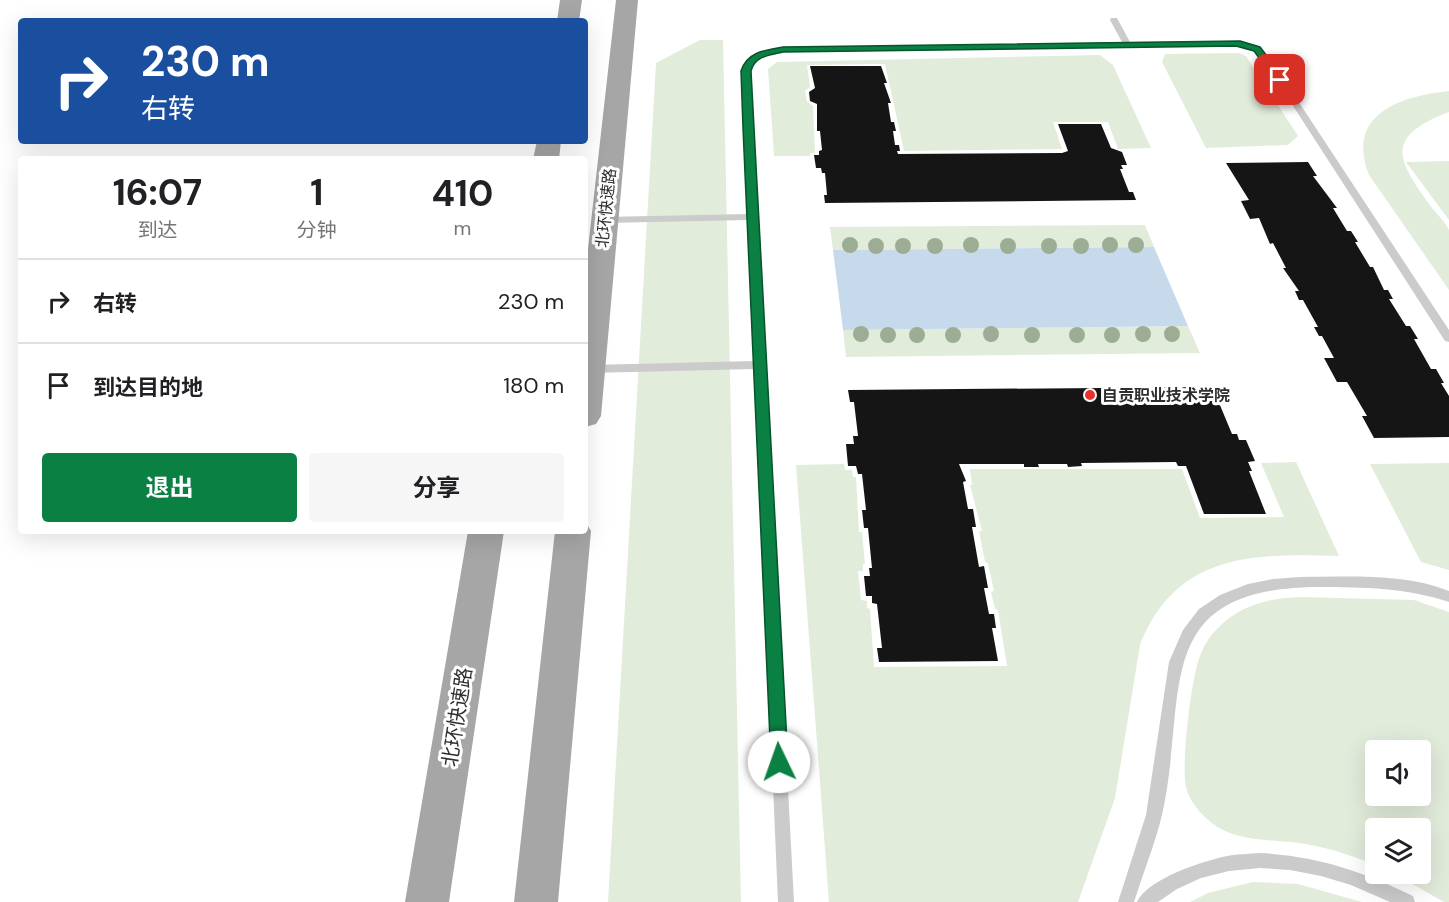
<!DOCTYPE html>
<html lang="zh">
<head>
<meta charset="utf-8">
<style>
  :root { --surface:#fff; --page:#f6f6f6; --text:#202124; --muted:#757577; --line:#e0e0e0; --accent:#0b8043 }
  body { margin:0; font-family:"DM Sans","Noto Sans SC",sans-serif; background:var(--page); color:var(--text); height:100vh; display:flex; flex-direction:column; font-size:22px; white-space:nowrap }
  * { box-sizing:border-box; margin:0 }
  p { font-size:20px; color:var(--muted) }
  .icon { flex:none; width:33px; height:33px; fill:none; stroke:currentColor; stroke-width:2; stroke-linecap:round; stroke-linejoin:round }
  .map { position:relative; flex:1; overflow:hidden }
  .details { position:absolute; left:18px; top:156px; width:570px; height:378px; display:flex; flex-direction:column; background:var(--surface); border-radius:6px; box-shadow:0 6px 24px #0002 }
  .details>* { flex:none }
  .guide { position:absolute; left:18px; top:18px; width:570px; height:126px; border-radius:6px; box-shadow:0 6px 24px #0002; background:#1a4fa0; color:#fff; overflow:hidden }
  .buttons { position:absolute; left:1365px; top:740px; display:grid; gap:12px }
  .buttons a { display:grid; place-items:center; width:66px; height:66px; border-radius:6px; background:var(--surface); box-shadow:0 6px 24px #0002; font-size:30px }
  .pin { position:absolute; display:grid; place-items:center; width:51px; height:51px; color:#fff; margin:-26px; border-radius:12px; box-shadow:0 3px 9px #0006 }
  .me { position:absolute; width:66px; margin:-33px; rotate:357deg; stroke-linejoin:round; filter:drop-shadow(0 0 4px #0008) }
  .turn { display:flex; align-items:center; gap:21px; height:126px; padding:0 24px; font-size:27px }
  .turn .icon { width:78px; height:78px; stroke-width:2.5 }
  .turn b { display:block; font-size:42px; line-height:51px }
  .eta { display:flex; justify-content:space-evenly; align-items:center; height:102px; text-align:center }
  .eta b { font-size:36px; font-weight:700; line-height:42px }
  .button { display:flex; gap:12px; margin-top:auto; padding:12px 24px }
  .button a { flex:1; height:69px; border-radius:6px; background:var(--accent); color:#fff; font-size:24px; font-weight:700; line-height:69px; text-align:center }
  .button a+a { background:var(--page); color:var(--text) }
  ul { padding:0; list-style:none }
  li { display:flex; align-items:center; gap:18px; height:84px; padding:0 24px; border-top:2px solid var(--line) }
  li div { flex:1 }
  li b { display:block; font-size:22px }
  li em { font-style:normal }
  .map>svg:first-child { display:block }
  .green { fill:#e2ecdb; fill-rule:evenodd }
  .water { fill:#c7daec }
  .building { fill:#151515 }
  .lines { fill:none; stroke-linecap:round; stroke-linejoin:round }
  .service { fill:#cbcbcb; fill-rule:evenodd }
  .primary { fill:#a6a6a6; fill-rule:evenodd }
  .tree { fill:#9dad93 }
  .route { fill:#0b8043; stroke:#07532c; stroke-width:1.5 }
  .poi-dot { fill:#e7312d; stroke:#fff; stroke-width:2 }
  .labels { text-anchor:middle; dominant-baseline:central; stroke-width:6; stroke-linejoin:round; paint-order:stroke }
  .street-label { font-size:16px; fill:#2e2e2e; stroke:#fff }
  .poi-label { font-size:16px; font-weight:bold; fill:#2e2e2e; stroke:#fff; text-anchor:start }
  .near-street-label { font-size:20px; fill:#2e2e2e; stroke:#fff }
</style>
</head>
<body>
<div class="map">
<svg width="1449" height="902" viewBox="0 0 1449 902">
  <rect width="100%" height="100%" fill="#fff"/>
  <path class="green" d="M700 40H723L741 902H608L656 63Z
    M1239 53 1246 56 1298 136 1288 145 1206 148 1162 62 1165 54Z
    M1100 55 1113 65 1151 148 1118 149 1108 122H1053L1062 149 904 151 885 64 807 65 810 87 805 91 807 102 813 106 815 153H810V156H774L768 69 777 62Z
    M1449 91V112C1383 137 1397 160 1432 208 1437 214 1445 222 1449 230 1449 242 1449 276 1449 290L1369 175C1345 115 1400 96 1449 91Z
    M1449 161V220L1406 162Z
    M1145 225 1154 247 833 250 830 227Z
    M1188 326 1200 353 846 357 843 330Z
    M1296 462 1339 556C1254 553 1176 553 1140 645L1115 798 1078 902H829L796 465 844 464 845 470H852L853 477H856L859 532H862L865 564H863V571H858L861 600 867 601V608L870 609 874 667 1007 666 998 610 995 609 991 592 994 591 988 563 985 562 979 531H982L970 485H972L970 469H1182L1200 518 1284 517 1261 463Z
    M1449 463V570L1421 562 1370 464Z
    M1300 597 1414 600 1449 612V902H1444L1393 873H1420V828H1376L1375 865C1353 856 1330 848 1305 844 1271 838 1233 844 1206 818 1197 810 1189 799 1186 787 1181 764 1191 679 1200 656 1204 645 1211 634 1220 626 1241 605 1271 598 1300 597ZM1376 750H1420V795H1376Z
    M1253 882 1298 884 1362 902H1190L1208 893Z"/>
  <path class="water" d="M1154 247 1188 326 843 330 833 250Z"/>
  <path class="building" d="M810 66H881L887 83H884L891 103H888L891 122H894L896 131H893L895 145H899L900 151H897L898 154 1062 153 1068 151 1058 124H1101L1111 148 1122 152 1127 165H1121L1123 169H1120L1129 192H1133L1136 200 825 203 824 195H827L825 173H822L821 168H816L814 155H819V151L822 150 820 131H817V104L810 101 809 92 815 88Z
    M1308 162 1317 176H1313L1337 208H1333L1347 231H1351L1358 242H1355L1370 267H1373L1384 290H1388L1393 299H1389L1406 326H1410L1418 339H1414L1431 369H1436L1444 383H1441L1449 396V437L1374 438 1362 416H1367L1347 382H1337L1324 358H1334L1322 336H1319L1314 327H1318L1303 300H1299L1295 291H1299L1283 268H1286L1273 243 1270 244 1259 218 1250 219 1241 201 1249 200 1226 163Z
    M1217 387 1222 398H1217L1232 434H1237L1239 440H1246L1255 461 1248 462 1252 471H1249L1266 514H1204L1186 466H1178L1176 462 1081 463 1082 466 1068 467 1067 464H1038L1039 467H1024V464H959L966 481 963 482 968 509H973L976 527H972L979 567 984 566 988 588H984L989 614H994L996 628H992L998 661 879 662 877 648H882L877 604 872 603V596H866L864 576H870L869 568H872L868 528H864L862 510H866L862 474H858L856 466H848L846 444H854L853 436H858L854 402H850L848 390Z"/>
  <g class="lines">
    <path class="service" d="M1111 18H1117L1130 42 1236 41 1260 47 1271 60 1449 330V342L1445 341 1264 61 1254 51 1236 45 783 52C769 54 756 56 750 71L794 902H778L755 369 591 373 585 369 591 365 754 361 748 220 604 223 599 220 604 217 748 214 742 71C749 53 765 49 783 48L1122 42 1110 20Z
      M1300 577C1349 577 1403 573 1449 591V602C1407 588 1363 587 1319 587 1147 588 1189 694 1162 815 1155 844 1143 873 1134 902H1118L1146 815 1169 662 1183 630 1199 609 1220 595 1248 584 1273 579Z
      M1260 853C1317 856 1362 871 1413 896L1415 902H1390L1351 885 1321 876 1290 870 1260 868 1229 871 1201 878 1177 889 1158 902H1137C1147 879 1203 861 1227 856 1237 854 1249 854 1260 853Z"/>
    <path class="primary" d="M560 0H582L579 21H557Z
      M616 0H638L601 416 596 424 585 427V275Z
      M537 141H561L559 159H533Z
      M585 521 591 531 558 902H514L555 531H585Z
      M468 531H504L449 902H405Z"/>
  </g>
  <g class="tree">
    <circle cx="850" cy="245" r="8"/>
    <circle cx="971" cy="245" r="8"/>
    <circle cx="1110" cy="245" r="8"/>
    <circle cx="1136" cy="245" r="8"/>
    <circle cx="876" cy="246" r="8"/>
    <circle cx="903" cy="246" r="8"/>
    <circle cx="935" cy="246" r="8"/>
    <circle cx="1008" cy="246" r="8"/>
    <circle cx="1049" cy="246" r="8"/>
    <circle cx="1081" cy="246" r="8"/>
    <circle cx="861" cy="334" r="8"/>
    <circle cx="991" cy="334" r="8"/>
    <circle cx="1143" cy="334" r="8"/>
    <circle cx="1172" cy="334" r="8"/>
    <circle cx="888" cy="335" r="8"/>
    <circle cx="917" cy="335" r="8"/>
    <circle cx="953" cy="335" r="8"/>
    <circle cx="1032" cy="335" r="8"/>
    <circle cx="1077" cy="335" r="8"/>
    <circle cx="1112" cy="335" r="8"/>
  </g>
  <path class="route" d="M1240 41 1260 47 1285 80 1284 82H1277L1254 51 1236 46 783 52C769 55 755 56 751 71L754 128 788 762 785 768 779 770 773 768 771 762 743 128 741 71C747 52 765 50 783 47Z"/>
  <circle class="poi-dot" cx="1090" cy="395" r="6"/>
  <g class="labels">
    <g class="street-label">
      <text transform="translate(606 208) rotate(-84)">北环快速路</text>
    </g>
    <g class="poi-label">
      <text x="1102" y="395">自贡职业技术学院</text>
    </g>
    <g class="near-street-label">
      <text transform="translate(457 717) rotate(-81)">北环快速路</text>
    </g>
  </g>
</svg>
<div class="buttons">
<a><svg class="icon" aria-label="sound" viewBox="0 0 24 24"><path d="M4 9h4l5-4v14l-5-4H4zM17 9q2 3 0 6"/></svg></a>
<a><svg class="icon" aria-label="layers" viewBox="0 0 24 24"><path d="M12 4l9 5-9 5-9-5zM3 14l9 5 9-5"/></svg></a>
</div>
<div class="pin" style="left:1280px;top:80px;background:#d93025"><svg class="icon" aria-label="arrive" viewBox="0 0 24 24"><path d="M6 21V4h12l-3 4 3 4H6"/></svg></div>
<svg class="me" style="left:779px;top:762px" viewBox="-20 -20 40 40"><circle r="19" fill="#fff"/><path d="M0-13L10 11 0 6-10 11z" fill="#0b8043"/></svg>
<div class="guide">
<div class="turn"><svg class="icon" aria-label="right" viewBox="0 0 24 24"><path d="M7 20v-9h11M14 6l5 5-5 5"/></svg><div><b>230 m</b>右转</div></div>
</div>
<section class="details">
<div class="eta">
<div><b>16:07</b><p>到达</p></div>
<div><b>1</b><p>分钟</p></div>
<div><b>410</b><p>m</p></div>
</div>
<ul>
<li><svg class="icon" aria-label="right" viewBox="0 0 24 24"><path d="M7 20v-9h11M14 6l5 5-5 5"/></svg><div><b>右转</b></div><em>230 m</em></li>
<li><svg class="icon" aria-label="arrive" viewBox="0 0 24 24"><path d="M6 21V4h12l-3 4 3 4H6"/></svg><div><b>到达目的地</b></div><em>180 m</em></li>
</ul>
<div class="button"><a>退出</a><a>分享</a></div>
</section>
</div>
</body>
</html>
